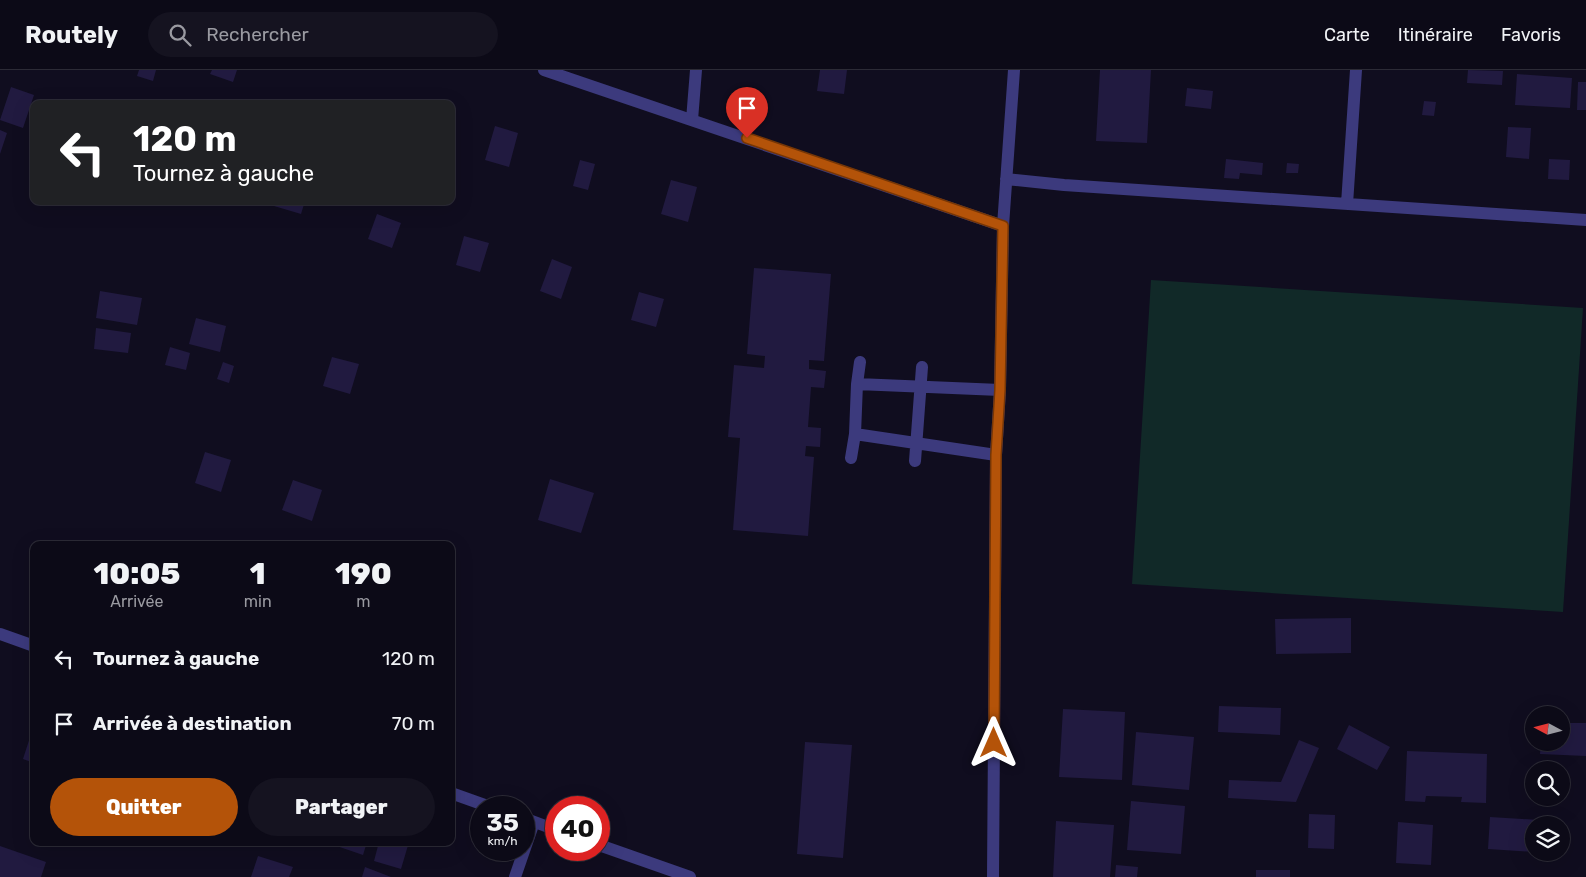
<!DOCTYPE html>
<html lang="fr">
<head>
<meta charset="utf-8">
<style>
  :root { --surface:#0c0a17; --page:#151320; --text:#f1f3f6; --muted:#9a9aa1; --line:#2c2b36; --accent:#b45309 }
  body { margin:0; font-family:Rubik,sans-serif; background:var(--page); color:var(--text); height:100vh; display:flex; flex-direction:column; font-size:19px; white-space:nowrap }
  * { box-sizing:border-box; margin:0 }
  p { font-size:16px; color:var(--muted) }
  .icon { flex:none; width:28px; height:28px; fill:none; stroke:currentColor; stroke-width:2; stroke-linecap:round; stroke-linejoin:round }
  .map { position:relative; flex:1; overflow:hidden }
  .sheet { position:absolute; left:30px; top:471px; width:425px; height:305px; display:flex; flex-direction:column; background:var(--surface); border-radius:10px; box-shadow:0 5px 20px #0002,0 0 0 1px var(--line) }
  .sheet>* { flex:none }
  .guide { position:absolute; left:30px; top:30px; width:425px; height:105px; border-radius:10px; box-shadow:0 5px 20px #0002,0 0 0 1px var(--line); background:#202124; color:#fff; overflow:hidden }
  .needle { width:32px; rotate:277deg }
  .fabs { position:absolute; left:1525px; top:636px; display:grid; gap:10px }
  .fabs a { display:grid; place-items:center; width:45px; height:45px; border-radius:50%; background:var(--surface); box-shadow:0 5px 20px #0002,0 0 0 1px var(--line); font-size:25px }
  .speed { position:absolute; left:470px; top:726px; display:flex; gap:10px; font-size:25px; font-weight:700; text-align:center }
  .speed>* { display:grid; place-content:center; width:65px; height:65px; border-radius:50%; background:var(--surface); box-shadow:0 5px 20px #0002,0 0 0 1px var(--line); line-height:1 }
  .speed small { font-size:12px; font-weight:400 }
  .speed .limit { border:8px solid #d22; background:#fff; color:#111 }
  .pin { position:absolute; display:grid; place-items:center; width:42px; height:42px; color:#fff; margin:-51px -21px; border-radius:50% 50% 50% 0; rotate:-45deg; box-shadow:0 0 5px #0007 }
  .pin .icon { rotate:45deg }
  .me { position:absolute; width:55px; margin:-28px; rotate:0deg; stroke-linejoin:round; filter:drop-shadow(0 0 4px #0008) }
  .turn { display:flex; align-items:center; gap:18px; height:105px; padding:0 20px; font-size:22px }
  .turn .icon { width:65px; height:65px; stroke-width:2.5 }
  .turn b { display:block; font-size:35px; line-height:42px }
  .eta { display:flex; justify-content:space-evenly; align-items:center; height:85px; text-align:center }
  .eta b { font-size:30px; font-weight:800; line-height:35px }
  .cta { display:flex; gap:10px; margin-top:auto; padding:10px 20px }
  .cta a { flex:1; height:58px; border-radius:30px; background:var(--accent); color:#fff; font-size:20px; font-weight:800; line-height:58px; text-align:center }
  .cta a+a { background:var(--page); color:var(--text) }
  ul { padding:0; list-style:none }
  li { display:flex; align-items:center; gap:15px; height:65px; padding:0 20px }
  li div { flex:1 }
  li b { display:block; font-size:19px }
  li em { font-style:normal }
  header { display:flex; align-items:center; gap:30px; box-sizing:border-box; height:70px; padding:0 25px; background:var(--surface); border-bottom:1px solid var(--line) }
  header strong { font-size:24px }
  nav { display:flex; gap:28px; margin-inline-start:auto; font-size:18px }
  .search { width:350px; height:45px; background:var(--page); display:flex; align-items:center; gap:12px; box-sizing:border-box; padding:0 18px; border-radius:28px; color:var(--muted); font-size:19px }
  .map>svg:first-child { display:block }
  .green { fill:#112928 }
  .building { fill:#211a40 }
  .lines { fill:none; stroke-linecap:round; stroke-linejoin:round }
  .minor { stroke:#3c3a7d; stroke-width:12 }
  .route-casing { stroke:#753606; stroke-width:12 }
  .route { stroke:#b45309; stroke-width:9 }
</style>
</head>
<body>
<header>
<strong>Routely</strong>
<div class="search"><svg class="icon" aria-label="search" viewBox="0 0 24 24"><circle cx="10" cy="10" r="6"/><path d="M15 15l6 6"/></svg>Rechercher</div>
<nav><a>Carte</a><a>Itinéraire</a><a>Favoris</a></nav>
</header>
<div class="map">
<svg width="1586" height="807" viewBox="0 0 1586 807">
  <rect width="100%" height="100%" fill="#100d1f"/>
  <path class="green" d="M1151 210 1583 238 1563 542 1132 514Z"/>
  <path class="building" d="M139 0H156L153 11 137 6Z
    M212 0H237L233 12 210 4Z
    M820 0H847L844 24 817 21Z
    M1100 0H1151L1147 73 1096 71Z
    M1468 0 1503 1 1502 15 1467 13Z
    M1517 4 1572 8 1570 38 1515 35Z
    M1578 12H1586V40H1577Z
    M11 17 34 25 23 58 0 50Z
    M1187 18 1213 21 1211 39 1185 36Z
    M1424 31 1436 32 1434 46 1422 45Z
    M495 56 518 63 509 97 485 90Z
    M1508 57 1531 58 1529 89 1506 87Z
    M0 60 7 63 0 84Z
    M1226 89 1263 93 1262 105 1240 103 1239 109 1224 108Z
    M1549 89 1570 90 1569 110 1548 109Z
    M580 90 595 94 588 120 573 116Z
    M1287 93 1299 94 1298 103H1286Z
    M671 110 697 117 688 152 661 144Z
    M275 131H305L301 144 274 136Z
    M377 144 401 153 392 178 368 169Z
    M464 166 489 173 480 202 456 195Z
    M552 189 572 197 561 229 540 221Z
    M754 198 831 204 824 291 809 290V299L826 301 824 318 811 317 808 357 821 358 820 377 806 376 805 386 814 387 808 466 733 460 740 368 728 367 734 295 764 298 765 286 747 284Z
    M100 221 142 228 137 255 96 248Z
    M639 222 664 229 656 257 631 250Z
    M196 248 226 256 220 282 189 274Z
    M96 258 131 263 128 283 94 279Z
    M170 277 190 283 186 300 165 295Z
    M332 287 359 294 350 324 323 316Z
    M223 292 234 296 229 313 217 309Z
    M205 382 231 390 221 422 195 413Z
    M550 409 594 423 581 463 538 450Z
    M293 410 322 420 312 451 282 440Z
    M1351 548V583L1276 584 1275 549Z
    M1219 636 1281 638 1280 665 1218 662Z
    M1063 639 1125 642 1122 710 1059 707Z
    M1561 653H1586V686L1540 684 1541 672H1561Z
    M1349 655 1390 677 1377 700 1337 679Z
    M33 658H34V693L23 689Z
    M1136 662 1194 667 1189 720 1132 715Z
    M1299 670 1319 678 1296 732 1228 728 1229 710 1281 712Z
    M805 672 852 675 843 788 797 784Z
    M1407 681 1487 684 1486 733 1461 732 1462 727 1426 726 1425 732 1405 731Z
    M1131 731 1185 736 1181 784 1127 780Z
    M1309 744 1335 745 1334 779 1308 778Z
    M1490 747 1539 750 1538 755H1534V782L1488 779Z
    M1056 751 1114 755 1110 807H1053Z
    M1398 752 1433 755 1431 795 1396 793Z
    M325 772H367L363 785Z
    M379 772H409L401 799 374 791Z
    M0 776 46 792 41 807H0Z
    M258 786 293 797 289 807H251Z
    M1116 795 1138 797 1137 807H1115Z
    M365 797 391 807H362Z
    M1256 800H1290V807H1256Z"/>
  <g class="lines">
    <path class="minor" d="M544 0 1003 156
      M692 50 696 0
      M1006 109 1064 115 1586 150
      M1347 134 1356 0
      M857 314 860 292
      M996 385 855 364 857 314 1000 320
      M851 388 855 364
      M915 391 922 297
      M0 564 34 576
      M451 723 493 738
      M524 748 556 760
      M599 775 690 807
      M515 807 534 752
      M993 807 996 385 1000 320 1003 156 1014 0"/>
  </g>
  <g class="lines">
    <defs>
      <path id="route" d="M747 68 1003 156 1000 320 996 385 994 673"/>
    </defs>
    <use href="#route" class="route-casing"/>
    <use href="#route" class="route"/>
  </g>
</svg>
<div class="fabs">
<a><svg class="needle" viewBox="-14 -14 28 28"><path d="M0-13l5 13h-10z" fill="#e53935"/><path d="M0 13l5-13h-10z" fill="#9a9aa1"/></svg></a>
<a><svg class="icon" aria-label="search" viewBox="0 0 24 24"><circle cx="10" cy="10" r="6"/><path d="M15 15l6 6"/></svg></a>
<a><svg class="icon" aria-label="layers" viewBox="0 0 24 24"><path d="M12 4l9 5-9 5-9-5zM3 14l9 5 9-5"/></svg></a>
</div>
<div class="speed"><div>35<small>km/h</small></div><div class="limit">40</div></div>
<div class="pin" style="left:747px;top:68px;background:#d93025"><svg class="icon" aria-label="arrive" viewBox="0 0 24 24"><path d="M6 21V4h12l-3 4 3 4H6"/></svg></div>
<svg class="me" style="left:994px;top:673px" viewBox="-20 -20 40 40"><path d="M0-17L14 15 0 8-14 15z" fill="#b45309" stroke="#fff" stroke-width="4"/></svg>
<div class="guide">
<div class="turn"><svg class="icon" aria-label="left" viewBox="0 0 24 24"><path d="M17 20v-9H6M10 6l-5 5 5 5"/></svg><div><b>120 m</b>Tournez à gauche</div></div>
</div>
<section class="sheet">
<div class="eta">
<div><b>10:05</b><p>Arrivée</p></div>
<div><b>1</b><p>min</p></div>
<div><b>190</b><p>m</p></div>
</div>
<ul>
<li><svg class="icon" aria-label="left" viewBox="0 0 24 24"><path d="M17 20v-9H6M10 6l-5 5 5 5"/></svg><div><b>Tournez à gauche</b></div><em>120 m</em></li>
<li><svg class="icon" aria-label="arrive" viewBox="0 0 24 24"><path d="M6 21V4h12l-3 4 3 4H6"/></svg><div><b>Arrivée à destination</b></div><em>70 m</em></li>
</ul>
<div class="cta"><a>Quitter</a><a>Partager</a></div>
</section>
</div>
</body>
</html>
